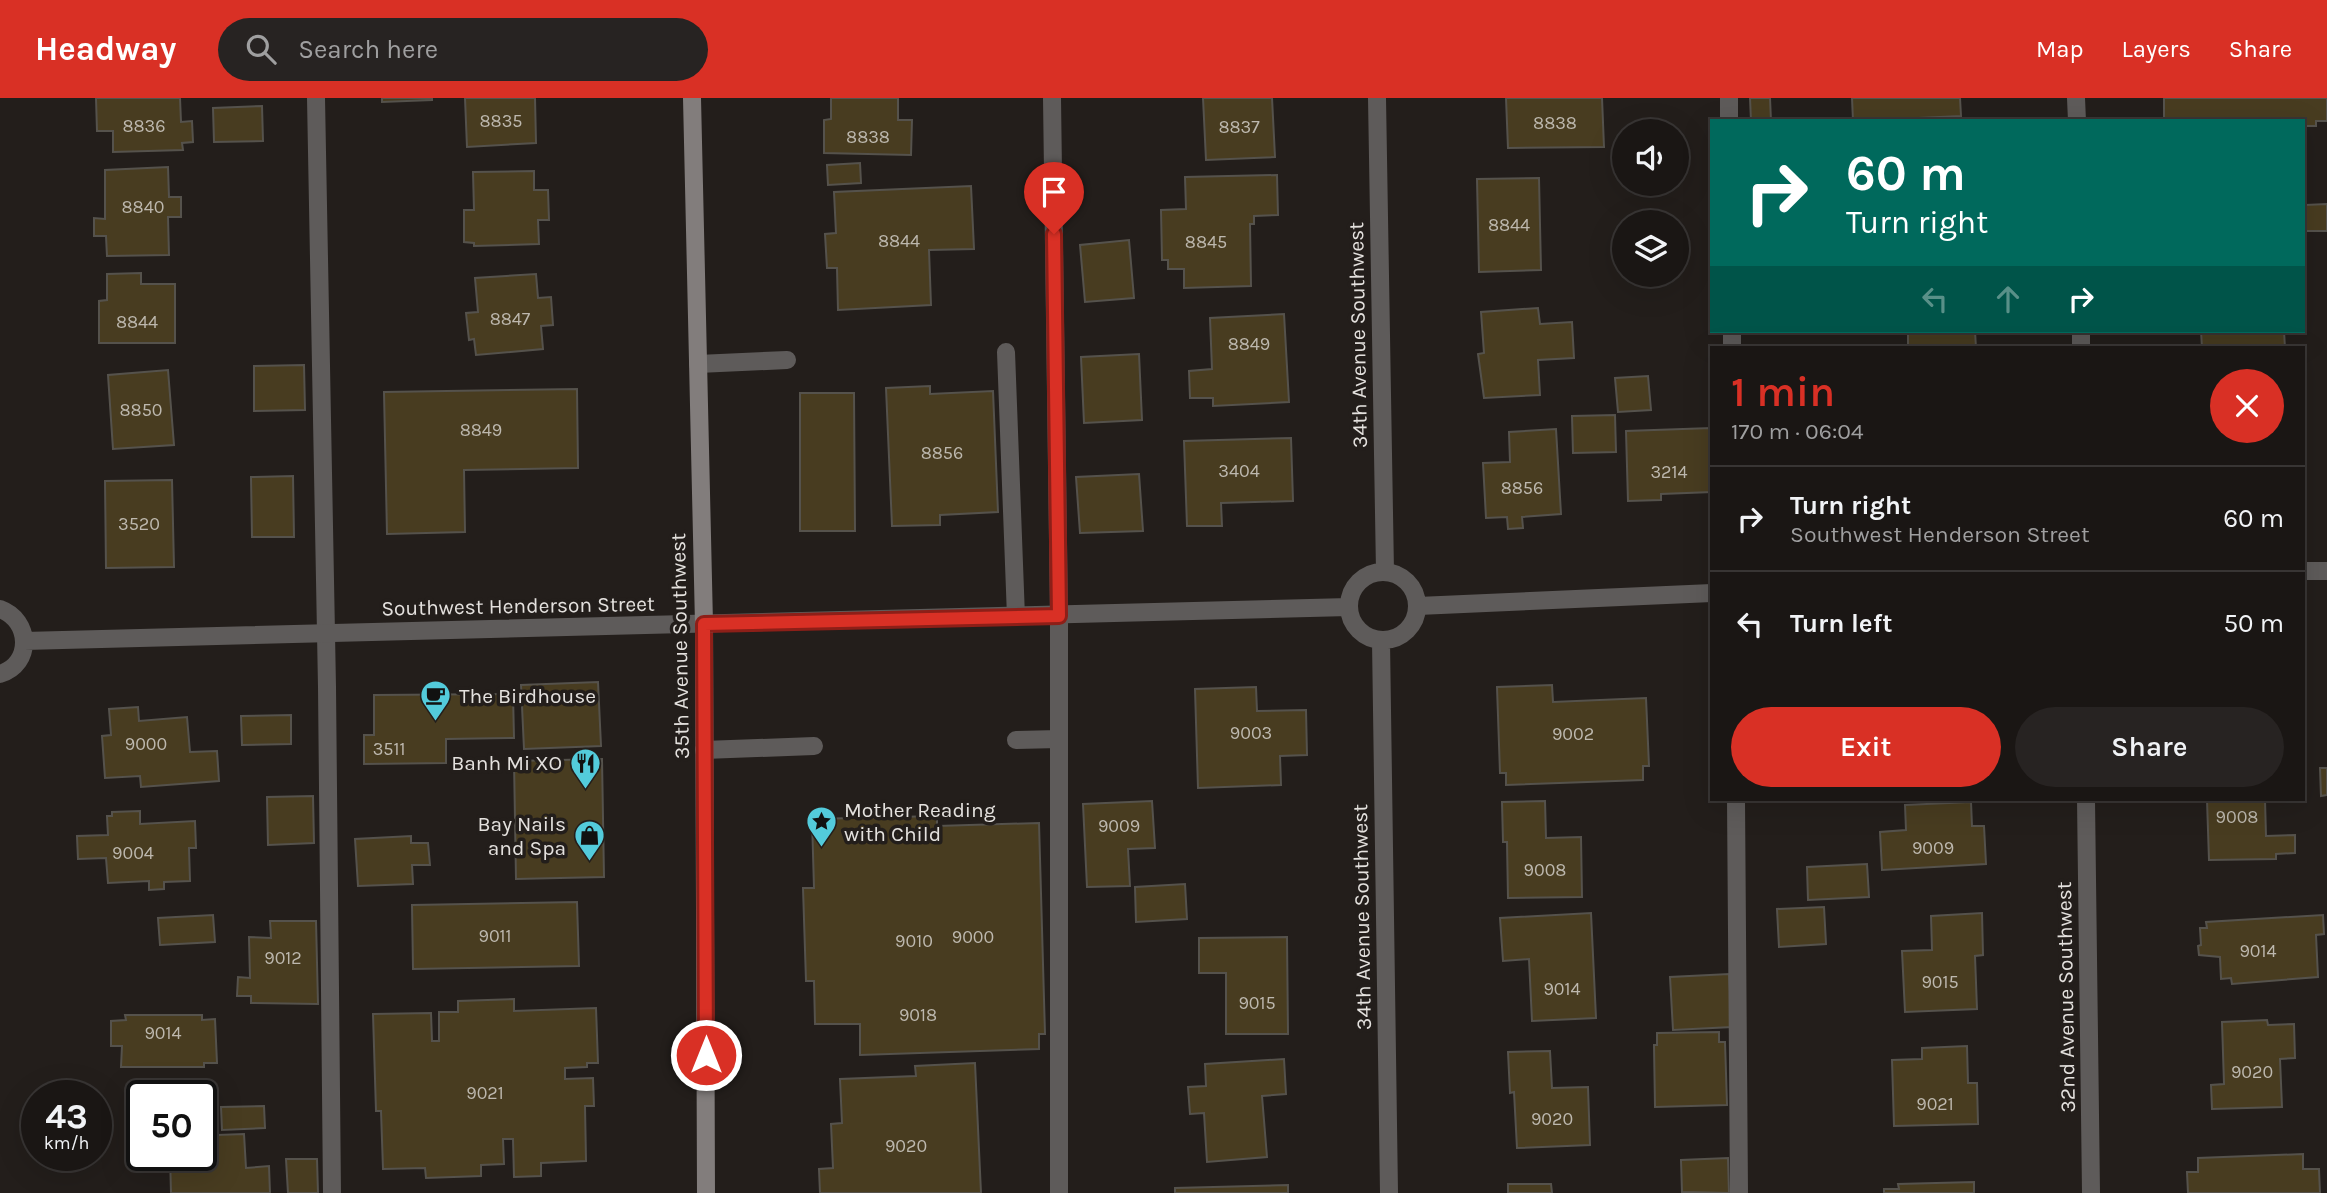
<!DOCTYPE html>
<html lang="en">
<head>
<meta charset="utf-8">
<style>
  :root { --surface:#1a1614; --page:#272322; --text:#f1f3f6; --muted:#9f9fa0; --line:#383534; --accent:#d93025 }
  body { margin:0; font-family:Karla,sans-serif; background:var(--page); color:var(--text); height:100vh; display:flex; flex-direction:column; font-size:26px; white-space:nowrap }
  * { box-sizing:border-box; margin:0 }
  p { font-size:23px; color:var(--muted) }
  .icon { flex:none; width:38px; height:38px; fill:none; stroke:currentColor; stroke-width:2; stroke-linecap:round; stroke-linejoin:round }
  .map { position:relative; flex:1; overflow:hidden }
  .panel { position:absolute; left:1710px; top:248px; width:595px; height:455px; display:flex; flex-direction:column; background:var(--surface); border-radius:0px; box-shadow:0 7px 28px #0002,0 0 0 2px var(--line) }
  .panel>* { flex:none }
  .top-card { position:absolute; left:1710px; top:21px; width:595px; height:214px; border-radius:0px; box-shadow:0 7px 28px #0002,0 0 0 2px var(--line); background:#00695c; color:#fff; overflow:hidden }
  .tools { position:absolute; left:1612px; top:21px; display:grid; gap:14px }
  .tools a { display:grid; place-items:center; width:77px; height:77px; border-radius:50%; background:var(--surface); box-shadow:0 7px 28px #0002,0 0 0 2px var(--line); font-size:35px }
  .speed { position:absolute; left:21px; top:982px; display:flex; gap:14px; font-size:35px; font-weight:700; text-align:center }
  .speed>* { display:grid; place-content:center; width:91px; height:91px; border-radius:50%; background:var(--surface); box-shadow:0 7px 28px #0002,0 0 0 2px var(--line); line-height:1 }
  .speed small { font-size:18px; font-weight:400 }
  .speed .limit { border:4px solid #111; border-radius:10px; background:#fff; color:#111 }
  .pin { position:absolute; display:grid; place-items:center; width:60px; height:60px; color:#fff; margin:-72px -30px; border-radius:50% 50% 50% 0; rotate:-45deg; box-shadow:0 0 7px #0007 }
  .pin .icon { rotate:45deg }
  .me { position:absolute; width:77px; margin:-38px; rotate:0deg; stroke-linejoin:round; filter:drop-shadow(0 0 5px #0008) }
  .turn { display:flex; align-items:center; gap:24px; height:147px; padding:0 21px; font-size:32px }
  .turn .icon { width:91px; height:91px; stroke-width:2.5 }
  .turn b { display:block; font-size:49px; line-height:60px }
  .lanes { display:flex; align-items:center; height:66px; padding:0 21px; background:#0003; justify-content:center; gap:35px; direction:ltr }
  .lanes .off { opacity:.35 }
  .round { display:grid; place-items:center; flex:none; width:74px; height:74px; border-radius:37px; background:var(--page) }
  .overview { display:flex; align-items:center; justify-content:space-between; height:119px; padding:0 21px }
  h1 { font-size:42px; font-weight:600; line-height:52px; color:var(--accent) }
  .action { display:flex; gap:14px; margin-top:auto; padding:14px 21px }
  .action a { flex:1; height:80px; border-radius:42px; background:var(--accent); color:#fff; font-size:28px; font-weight:600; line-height:80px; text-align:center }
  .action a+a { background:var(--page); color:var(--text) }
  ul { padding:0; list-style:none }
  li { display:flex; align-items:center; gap:21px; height:105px; padding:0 21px; border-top:2px solid var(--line) }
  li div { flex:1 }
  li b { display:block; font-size:26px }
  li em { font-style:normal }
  header { display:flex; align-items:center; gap:42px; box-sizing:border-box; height:98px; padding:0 35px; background:var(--accent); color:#fff }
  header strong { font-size:33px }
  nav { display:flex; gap:38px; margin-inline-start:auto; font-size:24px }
  .search { width:490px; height:63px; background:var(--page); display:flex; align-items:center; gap:18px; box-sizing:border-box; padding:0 24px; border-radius:38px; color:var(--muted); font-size:26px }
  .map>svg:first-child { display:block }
  .building { fill:#483c20; stroke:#55524c; stroke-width:2 }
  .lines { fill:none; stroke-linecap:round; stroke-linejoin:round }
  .service { stroke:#5e5b5a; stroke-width:18 }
  .minor { stroke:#5e5b5a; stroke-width:18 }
  .secondary { stroke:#827d7c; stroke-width:18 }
  .route-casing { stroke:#8d1f18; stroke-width:18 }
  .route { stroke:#d93025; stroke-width:12 }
  .labels { text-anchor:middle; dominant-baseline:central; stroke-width:7; stroke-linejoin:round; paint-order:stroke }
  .number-label { font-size:18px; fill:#bdb8ae }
  .street-label { font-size:21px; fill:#e4e1de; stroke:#231e1b }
  .poi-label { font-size:21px; fill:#e4e1de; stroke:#231e1b; text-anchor:start }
</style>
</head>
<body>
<header>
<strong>Headway</strong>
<div class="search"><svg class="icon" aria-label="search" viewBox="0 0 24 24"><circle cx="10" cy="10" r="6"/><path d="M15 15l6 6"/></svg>Search here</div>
<nav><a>Map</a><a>Layers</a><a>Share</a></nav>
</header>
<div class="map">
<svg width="2327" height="1095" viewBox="0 0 2327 1095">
  <rect width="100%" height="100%" fill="#231e1b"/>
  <path class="building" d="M96 0H180L181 24 192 23 193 44 182 45 183 52 113 54V33H97Z
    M382 0H432V2L382 4Z
    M465 0H535L536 45 467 49Z
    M831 0H898V22H912L911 57 824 55V22L831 21Z
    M1203 0H1272L1275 59 1206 62Z
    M1506 0H1602L1604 49 1508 50Z
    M1750 0H1770L1771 23H1751Z
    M1852 0H1960L1961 18 1853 23Z
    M2164 0H2327V23H2316V28H2303V23H2164Z
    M262 8 263 43 214 44 213 10Z
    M860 65 861 85 828 87 827 67Z
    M168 69 169 99H181V119H168L169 157 107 158 106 138H94V120L105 121V72Z
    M534 73V92H548L549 122H538L539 146 474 148V145L464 144V112H474L473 74Z
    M1277 77 1278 117 1254 118V126H1250L1251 188 1184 190V171H1168V162H1162L1161 112 1186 111 1185 79Z
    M2303 77 2305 107 2327 106V133H2304L2303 144Z
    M1539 80 1541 172 1479 174 1477 81Z
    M971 88 974 151 929 152 931 207 838 212 837 170H827L825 136 836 135 834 94Z
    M1129 142 1134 200 1085 204 1080 147Z
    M141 175V186H175V245H99V203L107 202V176Z
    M536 176 538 200 551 199 553 227 541 228 543 251 476 257 474 241 469 242 466 215 478 214 475 180Z
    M1538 210 1540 226 1572 224 1574 260 1538 262 1540 297 1484 300 1478 256 1484 255 1481 214Z
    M1284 216 1289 304 1213 308V300H1190L1189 273 1212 271 1210 220Z
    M1908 233H1975L1976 250H1908Z
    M2201 233H2284L2285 250H2202Z
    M1139 256 1142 322 1084 325 1081 259Z
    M304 267 305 312 254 313V268Z
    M168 272 174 347 113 351 108 277Z
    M1648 278 1651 312 1618 314 1615 280Z
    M930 288V296L993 293 998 414 940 417V427L892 428 886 290Z
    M577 291 578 370 464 372 465 434 387 436 384 294Z
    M800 295H854L855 433H800Z
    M1615 317 1616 354 1573 355 1572 318Z
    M1711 330 1712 394 1661 396V402L1628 403 1626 333Z
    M1556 331 1561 416 1522 419 1523 430 1508 431 1507 419 1486 420 1483 365 1510 364 1509 334Z
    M1291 340 1293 403 1221 405 1222 428H1187L1184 343Z
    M1139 376 1143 433 1080 435 1076 379Z
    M293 378 294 439H252L251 379Z
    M172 382 174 469 106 470 105 383Z
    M598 584 601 648 524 651 521 587Z
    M1552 587 1553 604 1646 600 1649 668H1643V682L1506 687V675H1500L1497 589Z
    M1256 589 1257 613 1306 612 1307 657 1280 658 1281 687 1198 690 1195 591Z
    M513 596 514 640 446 641V665L364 666V637H374V597Z
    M138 609 139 623 187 619 190 654 217 653 219 683 141 689 140 678 105 680 102 638 111 637 109 611Z
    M291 617V646L242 647 241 618Z
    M602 661 604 779 516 781 514 663Z
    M2320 670H2327V697L2321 698Z
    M313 698 314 745 268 747 267 699Z
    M2207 702H2265L2266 738 2295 737V755L2276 756V761L2209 762Z
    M1152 703 1155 750 1128 751 1130 788 1087 789 1083 706Z
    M1545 703 1546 740 1581 739 1582 799 1508 800 1507 744H1503L1502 704Z
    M1971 704 1972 728H1984L1986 766 1882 772 1880 734 1906 732 1905 707Z
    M140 713V726L195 723 196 750H189L190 783 164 784V791L149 792V783L108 785 106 760 78 761 77 738 108 737 107 718H112V714Z
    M937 718V728L1039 725 1045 936H1039V951L860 957V926H815L814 883H806L803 790H814L812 721Z
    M411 738V745H428L430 767H412L413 786 358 788 355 741Z
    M1867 766 1869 799 1808 802 1807 769Z
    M1185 786 1187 821 1136 824 1135 789Z
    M577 804 579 868 413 871 412 807Z
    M1824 809 1826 846 1779 849 1777 811Z
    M1591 815 1596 920 1532 923 1529 861 1503 863 1500 820Z
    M1982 815 1983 857 1975 858 1977 911 1905 914 1902 853 1932 852 1931 818Z
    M213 817 215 844 160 847 158 820Z
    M2323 817 2324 836 2316 837 2318 879 2232 886 2231 880 2221 881 2220 859 2199 857 2198 848 2201 847 2200 830H2207L2206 824Z
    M270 823H316L318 906 251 905V898H237L238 879 250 880 249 839 271 840Z
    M1287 839 1288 936H1226V875H1199V840Z
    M1729 876 1732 929 1673 932 1670 879Z
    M514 901V913L596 910 598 965H587V969L565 970V981L593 980 594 1008H585L586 1063 541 1065V1078L514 1079 513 1041H503L504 1066 481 1067V1078L426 1080 425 1070 383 1071 381 1013H376L373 916 431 915 432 943H439V914H458V903Z
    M125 917H202V922L215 921 217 965H204V969H121L122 948H111V923L126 922Z
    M2267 922 2268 927 2294 926 2295 960 2280 961 2282 1009 2212 1011 2211 987 2224 986 2222 924Z
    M1719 934V944H1725L1727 1007 1655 1009 1654 947H1657V935Z
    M1967 948 1968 985H1977L1978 1026 1894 1028 1892 962 1922 961V950Z
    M1550 953 1552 990 1588 989 1590 1047 1517 1050 1514 994 1510 995 1508 954Z
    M1284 961 1286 996 1262 998 1267 1059 1207 1064 1204 1015 1190 1016 1188 989 1206 988 1205 966Z
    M975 965 981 1095H820L819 1071 833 1070 831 1026 842 1025 840 981 916 978 915 968Z
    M264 1008 265 1030 222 1032 221 1009Z
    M216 1014 217 1037 244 1036 246 1070 269 1068 270 1095H171L170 1057H201V1015Z
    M2303 1056V1071H2319L2320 1095H2188L2187 1074H2198V1060Z
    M1728 1060 1729 1095 1682 1094 1681 1062Z
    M286 1061H317L318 1095H288Z
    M1974 1084V1095H1884V1091H1899L1898 1086Z
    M1508 1086H1551L1552 1095H1508Z
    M1288 1087V1095H1175V1090Z"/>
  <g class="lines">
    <path class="service" d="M316 0 327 589 332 1095
      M1052 0 1059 518V1095
      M1729 0V23
      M1732 233V250
      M1006 254 1016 519
      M698 266 787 262
      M1016 642 1059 641
      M704 652 814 648
      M1736 702 1739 1095"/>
    <path class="minor" d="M1377 0 1385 474
      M2076 0 2077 23
      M2081 233V250
      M2303 473H2327
      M1349 508a34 34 0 1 1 68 0a34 34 0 1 1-68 0Z
      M1418 508 1712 495
      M0 511C31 522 33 566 0 576
      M24 543 1349 509
      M1381 543 1389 1095
      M2086 702 2091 1095"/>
    <path class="secondary" d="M692 0 704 526 706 1095"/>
  </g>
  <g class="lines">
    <defs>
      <path id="route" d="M706 957 704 526 1059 518 1054 136"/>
    </defs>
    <use href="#route" class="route-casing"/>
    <use href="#route" class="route"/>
  </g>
  <defs>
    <symbol id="cafe-pin" viewBox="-11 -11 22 30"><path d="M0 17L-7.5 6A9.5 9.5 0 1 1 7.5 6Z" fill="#53cbdb" stroke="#231e1b"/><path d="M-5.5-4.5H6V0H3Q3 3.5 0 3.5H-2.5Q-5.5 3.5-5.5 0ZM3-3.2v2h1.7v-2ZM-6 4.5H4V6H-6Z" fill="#111"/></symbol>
    <symbol id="restaurant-pin" viewBox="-11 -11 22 30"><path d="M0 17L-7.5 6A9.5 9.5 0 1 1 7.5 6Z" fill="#53cbdb" stroke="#231e1b"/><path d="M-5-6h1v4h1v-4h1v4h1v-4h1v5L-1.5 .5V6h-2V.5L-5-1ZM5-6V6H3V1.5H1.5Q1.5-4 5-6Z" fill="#111"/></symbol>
    <symbol id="sight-pin" viewBox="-11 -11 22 30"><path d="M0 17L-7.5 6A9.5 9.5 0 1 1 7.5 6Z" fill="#53cbdb" stroke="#231e1b"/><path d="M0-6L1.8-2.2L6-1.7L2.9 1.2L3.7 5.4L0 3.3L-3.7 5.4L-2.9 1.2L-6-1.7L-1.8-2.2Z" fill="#111"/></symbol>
    <symbol id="shop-pin" viewBox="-11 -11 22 30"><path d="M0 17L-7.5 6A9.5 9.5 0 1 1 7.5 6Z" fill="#53cbdb" stroke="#231e1b"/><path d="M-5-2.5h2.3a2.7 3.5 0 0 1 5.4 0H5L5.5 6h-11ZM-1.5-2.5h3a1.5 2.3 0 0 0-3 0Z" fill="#111"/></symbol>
  </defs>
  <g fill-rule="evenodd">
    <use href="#cafe-pin" x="418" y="580" width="35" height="47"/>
    <use href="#restaurant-pin" x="568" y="648" width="35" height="47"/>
    <use href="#sight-pin" x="804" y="706" width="35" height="47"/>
    <use href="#shop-pin" x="572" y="720" width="35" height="47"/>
  </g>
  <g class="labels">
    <g class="number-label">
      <text x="501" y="23">8835</text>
      <text x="1555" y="25">8838</text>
      <text x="144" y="28">8836</text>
      <text x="1239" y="29">8837</text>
      <text x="868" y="39">8838</text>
      <text x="143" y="109">8840</text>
      <text x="1509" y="127">8844</text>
      <text x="899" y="143">8844</text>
      <text x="1206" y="144">8845</text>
      <text x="510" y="221">8847</text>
      <text x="137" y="224">8844</text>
      <text x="1249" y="246">8849</text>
      <text x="141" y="312">8850</text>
      <text x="481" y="332">8849</text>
      <text x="942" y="355">8856</text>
      <text x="1239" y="373">3404</text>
      <text x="1669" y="374">3214</text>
      <text x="1522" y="390">8856</text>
      <text x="139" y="426">3520</text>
      <text x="1251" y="635">9003</text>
      <text x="1573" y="636">9002</text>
      <text x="146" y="646">9000</text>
      <text x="389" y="651">3511</text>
      <text x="2237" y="719">9008</text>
      <text x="1119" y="728">9009</text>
      <text x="1933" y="750">9009</text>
      <text x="133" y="755">9004</text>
      <text x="1545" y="772">9008</text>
      <text x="495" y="838">9011</text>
      <text x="973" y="839">9000</text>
      <text x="914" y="843">9010</text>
      <text x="2258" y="853">9014</text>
      <text x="283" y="860">9012</text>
      <text x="1940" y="884">9015</text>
      <text x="1562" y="891">9014</text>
      <text x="1257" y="905">9015</text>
      <text x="918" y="917">9018</text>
      <text x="163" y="935">9014</text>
      <text x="2252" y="974">9020</text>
      <text x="485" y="995">9021</text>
      <text x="1935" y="1006">9021</text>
      <text x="1552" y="1021">9020</text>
      <text x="906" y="1048">9020</text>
    </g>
    <g class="street-label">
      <text transform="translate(1358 237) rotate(-91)">34th Avenue Southwest</text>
      <text transform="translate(518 508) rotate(-1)">Southwest Henderson Street</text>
      <text transform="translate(680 548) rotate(-91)">35th Avenue Southwest</text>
      <text transform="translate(1362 819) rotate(-91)">34th Avenue Southwest</text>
      <text transform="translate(2066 899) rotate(-91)">32nd Avenue Southwest</text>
    </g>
    <g class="poi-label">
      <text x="459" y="598">The Birdhouse</text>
      <text x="562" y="665" text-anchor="end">Banh Mi XO</text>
      <text x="844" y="712">Mother Reading<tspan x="844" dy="24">with Child</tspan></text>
      <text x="566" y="726" text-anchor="end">Bay Nails<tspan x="566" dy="24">and Spa</tspan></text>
    </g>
  </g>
</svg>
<div class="tools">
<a><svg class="icon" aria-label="sound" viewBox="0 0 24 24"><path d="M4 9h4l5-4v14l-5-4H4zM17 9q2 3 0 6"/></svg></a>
<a><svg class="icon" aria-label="layers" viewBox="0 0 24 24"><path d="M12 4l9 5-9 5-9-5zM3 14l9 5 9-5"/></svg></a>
</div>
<div class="speed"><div>43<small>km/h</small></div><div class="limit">50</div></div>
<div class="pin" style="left:1054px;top:136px;background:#d93025"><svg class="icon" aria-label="arrive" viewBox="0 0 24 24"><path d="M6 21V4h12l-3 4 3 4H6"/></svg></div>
<svg class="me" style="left:706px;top:957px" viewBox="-20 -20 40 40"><circle r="17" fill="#d93025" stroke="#fff" stroke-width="3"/><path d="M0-11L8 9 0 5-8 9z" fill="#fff"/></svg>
<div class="top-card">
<div class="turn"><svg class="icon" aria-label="right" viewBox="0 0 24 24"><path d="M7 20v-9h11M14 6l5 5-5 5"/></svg><div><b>60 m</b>Turn right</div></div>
<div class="lanes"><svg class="icon off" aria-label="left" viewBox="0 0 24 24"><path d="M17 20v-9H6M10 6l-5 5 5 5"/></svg><svg class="icon off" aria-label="ahead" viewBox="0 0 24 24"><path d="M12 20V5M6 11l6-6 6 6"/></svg><svg class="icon" aria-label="right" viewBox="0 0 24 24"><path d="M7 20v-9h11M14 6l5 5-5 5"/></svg></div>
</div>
<section class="panel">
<div class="overview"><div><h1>1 min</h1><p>170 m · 06:04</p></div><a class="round" style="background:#d93025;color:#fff"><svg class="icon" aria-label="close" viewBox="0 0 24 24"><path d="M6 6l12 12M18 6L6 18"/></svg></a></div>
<ul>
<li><svg class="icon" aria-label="right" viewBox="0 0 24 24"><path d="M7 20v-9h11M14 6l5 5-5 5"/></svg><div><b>Turn right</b><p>Southwest Henderson Street</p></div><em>60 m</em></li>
<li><svg class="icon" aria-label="left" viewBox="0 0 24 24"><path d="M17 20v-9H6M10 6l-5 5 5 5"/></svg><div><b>Turn left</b></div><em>50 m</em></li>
</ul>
<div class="action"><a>Exit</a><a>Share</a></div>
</section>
</div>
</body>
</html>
